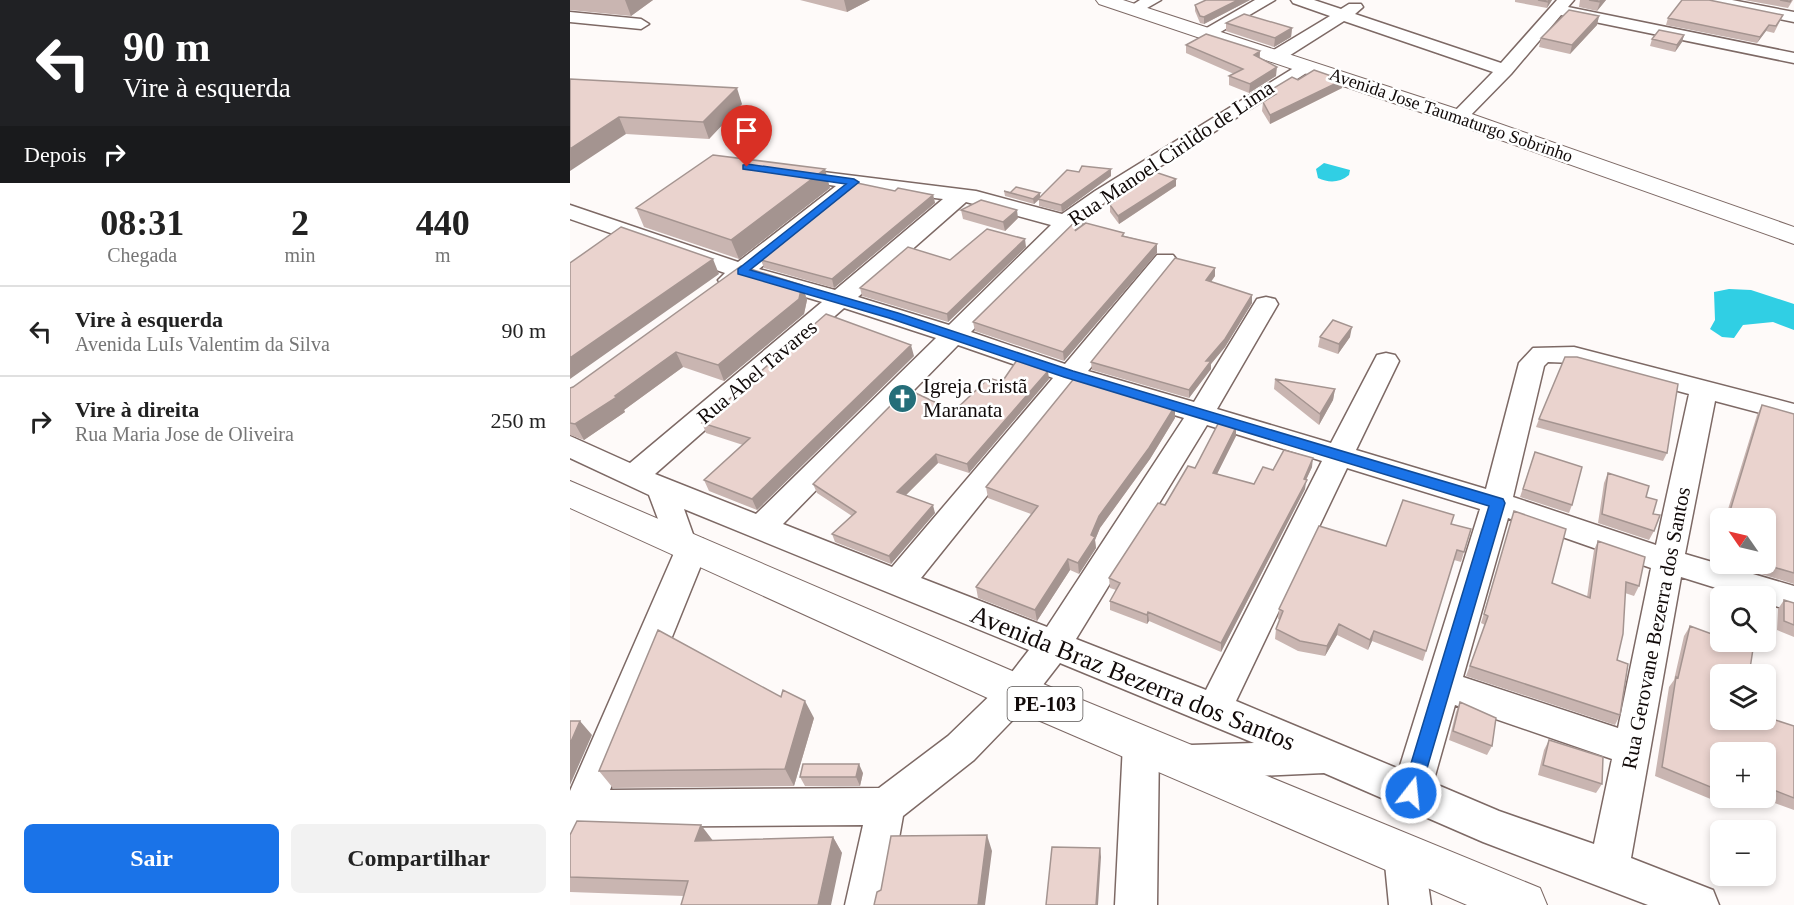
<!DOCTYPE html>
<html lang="pt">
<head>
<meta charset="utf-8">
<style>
  :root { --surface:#fff; --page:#f2f2f2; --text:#222; --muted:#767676; --line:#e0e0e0; --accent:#1a73e8 }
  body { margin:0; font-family:Georgia,serif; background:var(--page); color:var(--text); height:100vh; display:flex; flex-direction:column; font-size:22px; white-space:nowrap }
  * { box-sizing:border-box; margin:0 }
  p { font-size:20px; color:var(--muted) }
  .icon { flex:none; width:33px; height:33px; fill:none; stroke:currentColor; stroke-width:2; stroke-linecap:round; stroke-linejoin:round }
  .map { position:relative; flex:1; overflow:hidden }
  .drawer { display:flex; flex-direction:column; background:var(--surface); width:570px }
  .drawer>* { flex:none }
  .hud { background:#202124; color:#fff; overflow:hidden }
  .needle { width:39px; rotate:304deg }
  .tools { position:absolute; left:1140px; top:508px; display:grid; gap:12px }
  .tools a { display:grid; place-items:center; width:66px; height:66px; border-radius:9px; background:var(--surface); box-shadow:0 3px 9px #0003; font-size:30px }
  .pin { position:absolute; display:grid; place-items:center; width:51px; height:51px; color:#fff; margin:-62px -26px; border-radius:50% 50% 50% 0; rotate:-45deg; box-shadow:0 0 6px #0007 }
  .pin .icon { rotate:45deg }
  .me { position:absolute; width:66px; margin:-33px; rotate:16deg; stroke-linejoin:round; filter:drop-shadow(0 0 4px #0008) }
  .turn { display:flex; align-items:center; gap:21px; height:126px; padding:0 24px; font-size:27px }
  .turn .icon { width:78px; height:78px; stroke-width:2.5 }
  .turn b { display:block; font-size:42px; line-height:51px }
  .then { display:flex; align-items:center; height:57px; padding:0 24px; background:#0003; gap:12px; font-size:22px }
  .eta { display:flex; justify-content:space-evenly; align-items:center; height:102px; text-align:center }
  .eta b { font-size:36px; font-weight:600; line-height:42px }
  .button { display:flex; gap:12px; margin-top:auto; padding:12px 24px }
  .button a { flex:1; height:69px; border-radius:9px; background:var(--accent); color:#fff; font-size:24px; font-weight:600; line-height:69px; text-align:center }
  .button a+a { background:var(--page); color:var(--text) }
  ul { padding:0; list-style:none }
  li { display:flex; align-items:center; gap:18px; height:90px; padding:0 24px; border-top:2px solid var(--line) }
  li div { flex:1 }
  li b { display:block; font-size:22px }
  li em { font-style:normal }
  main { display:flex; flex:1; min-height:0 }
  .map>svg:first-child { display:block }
  .water { fill:#30cfe4 }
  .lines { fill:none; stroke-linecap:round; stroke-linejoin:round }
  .street-casing { stroke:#7d6965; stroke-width:3 }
  .secondary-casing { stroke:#7d6965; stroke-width:2 }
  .primary-casing { stroke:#7d6965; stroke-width:2 }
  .street { fill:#fff; fill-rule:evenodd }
  .secondary { fill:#fff; fill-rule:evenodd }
  .primary { fill:#fff; fill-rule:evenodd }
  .wall { fill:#c9b5b1 }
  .shaded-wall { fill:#a49490 }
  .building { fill:#ead3ce; stroke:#a49490; stroke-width:1.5 }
  .route { fill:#1a73e8; stroke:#114b97; stroke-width:1.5 }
  .labels { text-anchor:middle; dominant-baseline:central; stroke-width:5; stroke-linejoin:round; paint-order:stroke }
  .far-street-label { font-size:18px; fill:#110a09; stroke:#fff }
  .shield { fill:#fff; stroke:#585453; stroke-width:1.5 }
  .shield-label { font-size:20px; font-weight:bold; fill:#110a09 }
  .street-label { font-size:21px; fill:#110a09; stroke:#fff }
  .poi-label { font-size:21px; fill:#110a09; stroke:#fff; text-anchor:start }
  .near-street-label { font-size:26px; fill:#110a09; stroke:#fff }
</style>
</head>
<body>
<main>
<section class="drawer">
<div class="hud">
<div class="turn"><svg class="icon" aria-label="left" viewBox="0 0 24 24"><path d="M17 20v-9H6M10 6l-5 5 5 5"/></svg><div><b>90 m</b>Vire à esquerda</div></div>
<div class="then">Depois<svg class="icon" aria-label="right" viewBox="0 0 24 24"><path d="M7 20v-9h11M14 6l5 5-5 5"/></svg></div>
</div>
<div class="eta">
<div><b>08:31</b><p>Chegada</p></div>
<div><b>2</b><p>min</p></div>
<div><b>440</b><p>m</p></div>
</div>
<ul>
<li><svg class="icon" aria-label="left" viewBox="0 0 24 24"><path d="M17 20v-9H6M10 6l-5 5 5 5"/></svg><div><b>Vire à esquerda</b><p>Avenida LuIs Valentim da Silva</p></div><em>90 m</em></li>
<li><svg class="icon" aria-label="right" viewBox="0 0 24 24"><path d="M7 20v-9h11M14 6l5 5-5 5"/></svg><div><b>Vire à direita</b><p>Rua Maria Jose de Oliveira</p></div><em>250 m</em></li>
</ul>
<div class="button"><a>Sair</a><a>Compartilhar</a></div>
</section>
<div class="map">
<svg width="1224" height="905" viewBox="0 0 1224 905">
  <rect width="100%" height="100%" fill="#fefaf9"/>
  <path class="water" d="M754 163 780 170 779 175C769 183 759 183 748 178L746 169Z
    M1159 289 1181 290 1224 304V330L1203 322 1173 325 1164 338 1152 337 1140 329 1145 320 1144 292Z"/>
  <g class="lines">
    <defs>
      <path id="street" d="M570 0H591L570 12H558L556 9Z
        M685 0H705L642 37H630L628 33Z
        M721 0H744L771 9 779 4H791L793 7 785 14 931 63 987 0H1004L998 7 1224 53V63L991 15 941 74 895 121 888 123 879 117 923 72 774 21 714 59H702L699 55 702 51 760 16 723 3Z
        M1130 0H1162L1224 12V22L1138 5Z
        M0 12 71 19 79 24 71 29 0 22Z
        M735 61 744 66 741 70 539 199 504 227 401 332 495 364 587 255H603L607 260 603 265 518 371 624 402 687 299 696 297 705 299 708 304 647 409 761 443 807 355 816 353 825 355 829 361 786 450 916 489 949 363 963 348 1004 347 1224 404V422L1145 401 1115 554 1224 586V612L1196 603V597H1175L1111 577 1061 858 1143 890 1149 905H1078L913 842 754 773 621 779 608 774 602 762 608 750 621 745 684 743 490 663 459 703 404 760 333 816 317 905H275L293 825 24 827 14 853 0 858V791L104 553 100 551 79 495 0 458V436L60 463 252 302 175 279 160 287 152 285 148 280 155 273 0 219V205L168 262 266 186 214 178 211 174 214 170 221 168 406 191 492 214 525 191ZM289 189 373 199 265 290 189 269ZM396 202 481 225 379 325 288 297ZM274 308 366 338 186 514 85 474ZM388 345 483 378 322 567 213 524ZM978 362 1004 363 1119 394 1086 545 943 497 974 366ZM506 385 614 418 477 627 351 578ZM637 425 752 461 636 690 506 639ZM777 468 910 509 829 769 666 701ZM114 509 459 650 435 681 378 736 309 788 40 790 138 548 133 539 124 537ZM938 518 1081 568 1048 728 893 677ZM885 705 1042 759 1024 844 929 811 863 783Z
        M571 727 584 732 589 744 587 905H545L553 744 558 732Z
        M834 834 848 840 854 854 861 905H819L814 854 820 840Z"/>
      <path id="secondary" d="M526 0H553L896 112 1224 227V244L880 122 529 4Z"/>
      <path id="primary" d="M0 481 461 679 970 888 977 905H897L433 705 0 508Z"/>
    </defs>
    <use href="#street" class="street-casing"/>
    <use href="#secondary" class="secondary-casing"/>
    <use href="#primary" class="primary-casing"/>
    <use href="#street" class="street"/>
    <use href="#secondary" class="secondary"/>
    <use href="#primary" class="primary"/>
  </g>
  <path class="wall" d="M0 0H83L61 16 0 10Z
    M230 0H300L277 12Z
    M636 0H680L634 24 630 23 625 11V5Z
    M945 0H982L977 8 945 2Z
    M1010 0H1036L1027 11 1009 7Z
    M1174 0H1223L1218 8Z
    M1140 1 1213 15 1204 33 1196 31 1187 43 1096 25 1098 18Z
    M1029 16 1027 25 1000 54 969 47 971 38Z
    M656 23 722 28 721 37 704 47 656 31Z
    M1114 35 1112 42 1105 52 1080 46 1082 39Z
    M616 45 690 51V58L706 76 679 93 659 85V76L664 74 616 53Z
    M0 79 172 104 139 139 56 134Z
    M728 80H773L772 88 700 124 692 111 693 102 698 98 699 91Z
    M541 176 492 212 469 206V200L464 204 435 196 434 191 470 197Z
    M606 179V186L549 224 540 212V205Z
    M260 188 169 259 74 227 66 208Z
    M325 191 363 195 365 203 264 288 194 268 191 260Z
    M391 210 448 218 435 231 393 219Z
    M517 220 515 224 555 236 587 244V253L494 361 405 331 403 322Z
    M456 247 378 322 292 296 290 288 380 260Z
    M645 268V276L641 282 682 303 655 347 641 364V369L619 398 522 370 521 362Z
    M232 285 237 300 234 314 154 381 113 367 54 410 55 412 14 440 0 435V388Z
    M750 337H780L768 354 748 347Z
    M344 356 187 510 139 491 134 480 173 445 136 433 132 423Z
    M479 379 399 473 368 463 336 495 365 513 321 564 265 542 262 534 282 516 247 493 243 484 384 411 432 382Z
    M705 379 765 389 763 400 749 425 704 389Z
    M1192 405 1224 414V584L1175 569V564H1196V519H1155L1187 415Z
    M605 418 580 459 530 528 525 540 526 548 509 574 500 570 467 621 408 598 406 587 461 514 418 498 416 487Z
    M969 419 1097 453 1093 461 966 427Z
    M666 427V436L647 474 684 484 703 470 742 467 736 480 735 489 651 652 579 621 577 624 540 610V601L546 590 540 588 539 578 625 468Z
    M965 452 1002 505 999 513 950 497Z
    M1038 473 1076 497 1083 514 1084 531 1079 540 1028 523 1034 483Z
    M944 511 982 583 1017 597 1024 550 1028 541 1069 586 1064 596 1055 593 1047 660 1050 715 1045 725 896 676 915 625 911 623Z
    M881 524 901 529 891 562 884 560 853 661 802 641 798 650 767 635 755 656 728 651 705 639 706 629 710 620 708 619 709 609 816 546Z
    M1214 600 1224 603V637L1207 630 1208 609Z
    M1120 626 1150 720 1224 726V810L1191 798H1196V753H1150V798H1162L1155 805 1085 776 1099 687 1104 680 1114 636Z
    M890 702 922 746 917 755 879 740 886 712Z
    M244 718 224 786 43 788 29 771Z
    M979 740 1032 784 1026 793 968 775 974 750Z
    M293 773 290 786H235L230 777Z
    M0 835 143 841 263 837 272 853 114 896 0 892Z"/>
  <path class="shaded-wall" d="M55 0H83L61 16Z
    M274 0H300L277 12Z
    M668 0H680L634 24V17Z
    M980 0H982L977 8 978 2Z
    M1031 0H1036L1027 11 1030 2Z
    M1029 16 1027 25 1000 54 1002 45Z
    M1199 25 1196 31 1187 43 1190 37Z
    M722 28 721 37 704 47 705 38Z
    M1114 35 1112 42 1105 52 1107 45Z
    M690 51 689 60 684 55Z
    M707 67 706 76 679 93 680 84Z
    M773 80 772 88 700 124V115Z
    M167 88 172 104 139 139 133 122Z
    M49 117 56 134 0 171V149Z
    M255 169 260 188 169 259 161 240Z
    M541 169V176L492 212 491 205Z
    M606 179V186L549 224 548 216Z
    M470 193V198L464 204 463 199Z
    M363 195 365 203 264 288 262 279Z
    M447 210 448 218 435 231 433 222Z
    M516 211 517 220 506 240 505 231Z
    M455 239 456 247 378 322 377 314Z
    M587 244V253L494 361 493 352Z
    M143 259 149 274 0 379V358Z
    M645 268V276L636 288V280Z
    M232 285 237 300 234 314 154 381 148 365Z
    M682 295V303L655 347 641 364V369L619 398V390L636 361Z
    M782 327 780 337 768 354 769 344Z
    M341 345 344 356 187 510 182 499Z
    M106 352 113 367 54 410 55 412 14 440 5 424Z
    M478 371 479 379 399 473 397 464Z
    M765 389 763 400 749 425 750 414Z
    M605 406V418L580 459 530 528 525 540 526 548 509 574 508 563 529 516Z
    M666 427V436L643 482V473Z
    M366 454 368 463 330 501 327 492Z
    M743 458 742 467 736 480 735 489 651 652V643L734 479Z
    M363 505 365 513 321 564 319 556Z
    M498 559 500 570 467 621 465 610Z
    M578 612 579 621 577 624V615Z
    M769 624 767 635 755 656 757 646Z
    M804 631 802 641 798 650 800 640Z
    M235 701 244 718 224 786 215 769Z
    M10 721 22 735 0 785V744Z
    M289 764 293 773 290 786 286 777Z
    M131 825 144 842 125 841Z
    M417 835 422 851 415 905H408Z
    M263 837 272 853 261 905H248Z
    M530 848 531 857 528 905H526Z"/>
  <path class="building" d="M636 0H668L634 17 630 16 625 5Z
    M968 0H980L978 2Z
    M1019 0H1031L1030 2Z
    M1112 0H1139L1213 15 1206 26 1199 25 1190 37 1098 18Z
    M1210 0H1221L1220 2Z
    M999 10 1029 16 1002 45 971 38Z
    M674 14 722 28 705 38 656 23Z
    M1089 30 1114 35 1107 45 1082 39Z
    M636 34 690 51 684 55 707 67 680 84 659 76 673 69 616 45Z
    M744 70 773 80 700 115 693 102 706 94 699 91 722 77 728 80Z
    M0 79 167 88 133 122 49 117 0 149Z
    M143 155 255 169 161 240 66 208Z
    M512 166 541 169 491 205 468 199 497 170 509 172Z
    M582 171 606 179 548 216 540 205Z
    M287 183 325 191 328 188 363 195 262 279 191 260Z
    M446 187 470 193 463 199 434 191 440 193Z
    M411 200 447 210 433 222 391 210Z
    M516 211 505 231 516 223 554 233 552 236 587 244 493 352 403 322Z
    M51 227 143 259 0 358V263Z
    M417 229 455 239 377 314 290 288 338 247 380 260Z
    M605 258 645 268 636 280 682 295 655 339 636 361H641L619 390 521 362Z
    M171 266 232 285 229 299 148 365 106 352 45 396 47 397 5 424 0 423V388L3 387Z
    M256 314 341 345 182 499 134 480 180 438 132 423Z
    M763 320 782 327 769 344 750 337Z
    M995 357H1007L1108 384 1097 453 969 419Z
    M447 360 478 371 397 464 366 454 327 492 363 505 319 556 262 534 286 512 243 484 337 389 384 411 419 378 432 382Z
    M506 376 605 406 579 448 529 516 521 535 525 537 508 563 498 559 465 610 406 587 468 506 416 487Z
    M705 379 765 389 750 414Z
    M1192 405 1224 414V573L1193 564H1196V519H1183V517L1160 511Z
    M649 422 666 427 643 473 684 484 693 467 703 470 714 450 743 458 734 479 737 480 651 643 578 612 577 615 540 601 550 583 539 578 588 503 595 505 618 466 625 468Z
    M965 452 1012 467 1002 505 953 489Z
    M1038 473 1079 486 1076 497 1087 500 1083 514 1090 515 1084 531 1032 514Z
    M833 500 884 515 881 524 901 529 894 552 887 550 856 651 804 631 800 640 769 624 757 646 730 641 706 629 713 611 709 609 749 526 816 546Z
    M944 511 996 529 982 583 1020 598 1028 541 1075 557 1069 586 1056 582 1053 634 1047 660 1058 664 1050 715 900 666 918 616 914 614Z
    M1214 600 1224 603V625L1214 621Z
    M1120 626 1150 637V642H1163L1183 649 1179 675H1150V720H1196V717L1224 726V798L1196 787V753H1150V791L1092 767 1106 677 1108 678Z
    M88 630 211 697 213 690 235 701 215 769 29 771Z
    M890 702 926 718 922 746 883 731Z
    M0 721H10L0 744Z
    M979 740 1033 757 1032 784 973 765Z
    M233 764H289L286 777H230Z
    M7 821 131 825 125 841 263 837 248 905H111L118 881 0 877V835Z
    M417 835 408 905H304L307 892 311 890 321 836Z
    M482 847 530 848 526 905H476Z"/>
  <path class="route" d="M177 164 284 179 289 182 180 270 328 313 503 371 933 499 935 503 848 799 841 802 835 799 832 793 919 506 494 377 319 318 168 274V269L276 184 173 169V165Z"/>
  <defs>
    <symbol id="church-disc" viewBox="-11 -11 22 22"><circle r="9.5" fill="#256e79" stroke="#fff"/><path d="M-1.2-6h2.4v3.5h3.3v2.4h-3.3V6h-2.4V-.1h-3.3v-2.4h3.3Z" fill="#fff"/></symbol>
  </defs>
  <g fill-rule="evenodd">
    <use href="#church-disc" x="316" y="382" width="33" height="33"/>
  </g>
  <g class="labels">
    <g class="far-street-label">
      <text transform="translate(881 115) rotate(19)">Avenida Jose Taumaturgo Sobrinho</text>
    </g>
    <rect class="shield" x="437.5" y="687" width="75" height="34" rx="4.5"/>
    <g class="shield-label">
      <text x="475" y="704">PE-103</text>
    </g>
    <g class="street-label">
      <text transform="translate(601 153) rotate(-34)">Rua Manoel Cirildo de Lima</text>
      <text transform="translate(187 372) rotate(-40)">Rua Abel Tavares</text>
      <text transform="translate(1086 628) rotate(-79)">Rua Gerovane Bezerra dos Santos</text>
    </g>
    <g class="poi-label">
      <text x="353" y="386">Igreja Cristã<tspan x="353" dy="24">Maranata</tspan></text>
    </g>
    <g class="near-street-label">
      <text transform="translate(563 678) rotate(22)">Avenida Braz Bezerra dos Santos</text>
    </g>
  </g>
</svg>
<div class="tools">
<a><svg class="needle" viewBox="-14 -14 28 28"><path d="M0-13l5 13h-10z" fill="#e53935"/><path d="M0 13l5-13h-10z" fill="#767676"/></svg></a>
<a><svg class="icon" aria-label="search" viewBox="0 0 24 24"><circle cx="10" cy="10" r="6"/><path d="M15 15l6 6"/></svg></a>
<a><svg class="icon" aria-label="layers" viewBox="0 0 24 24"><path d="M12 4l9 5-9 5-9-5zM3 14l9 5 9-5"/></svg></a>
<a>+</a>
<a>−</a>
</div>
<div class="pin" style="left:177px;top:167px;background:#d93025"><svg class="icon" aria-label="arrive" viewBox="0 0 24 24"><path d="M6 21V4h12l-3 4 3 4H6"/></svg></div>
<svg class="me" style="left:841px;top:793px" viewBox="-20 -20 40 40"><circle r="17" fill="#1a73e8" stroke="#fff" stroke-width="3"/><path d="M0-11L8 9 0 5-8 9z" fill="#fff"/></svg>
</div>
</main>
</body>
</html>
